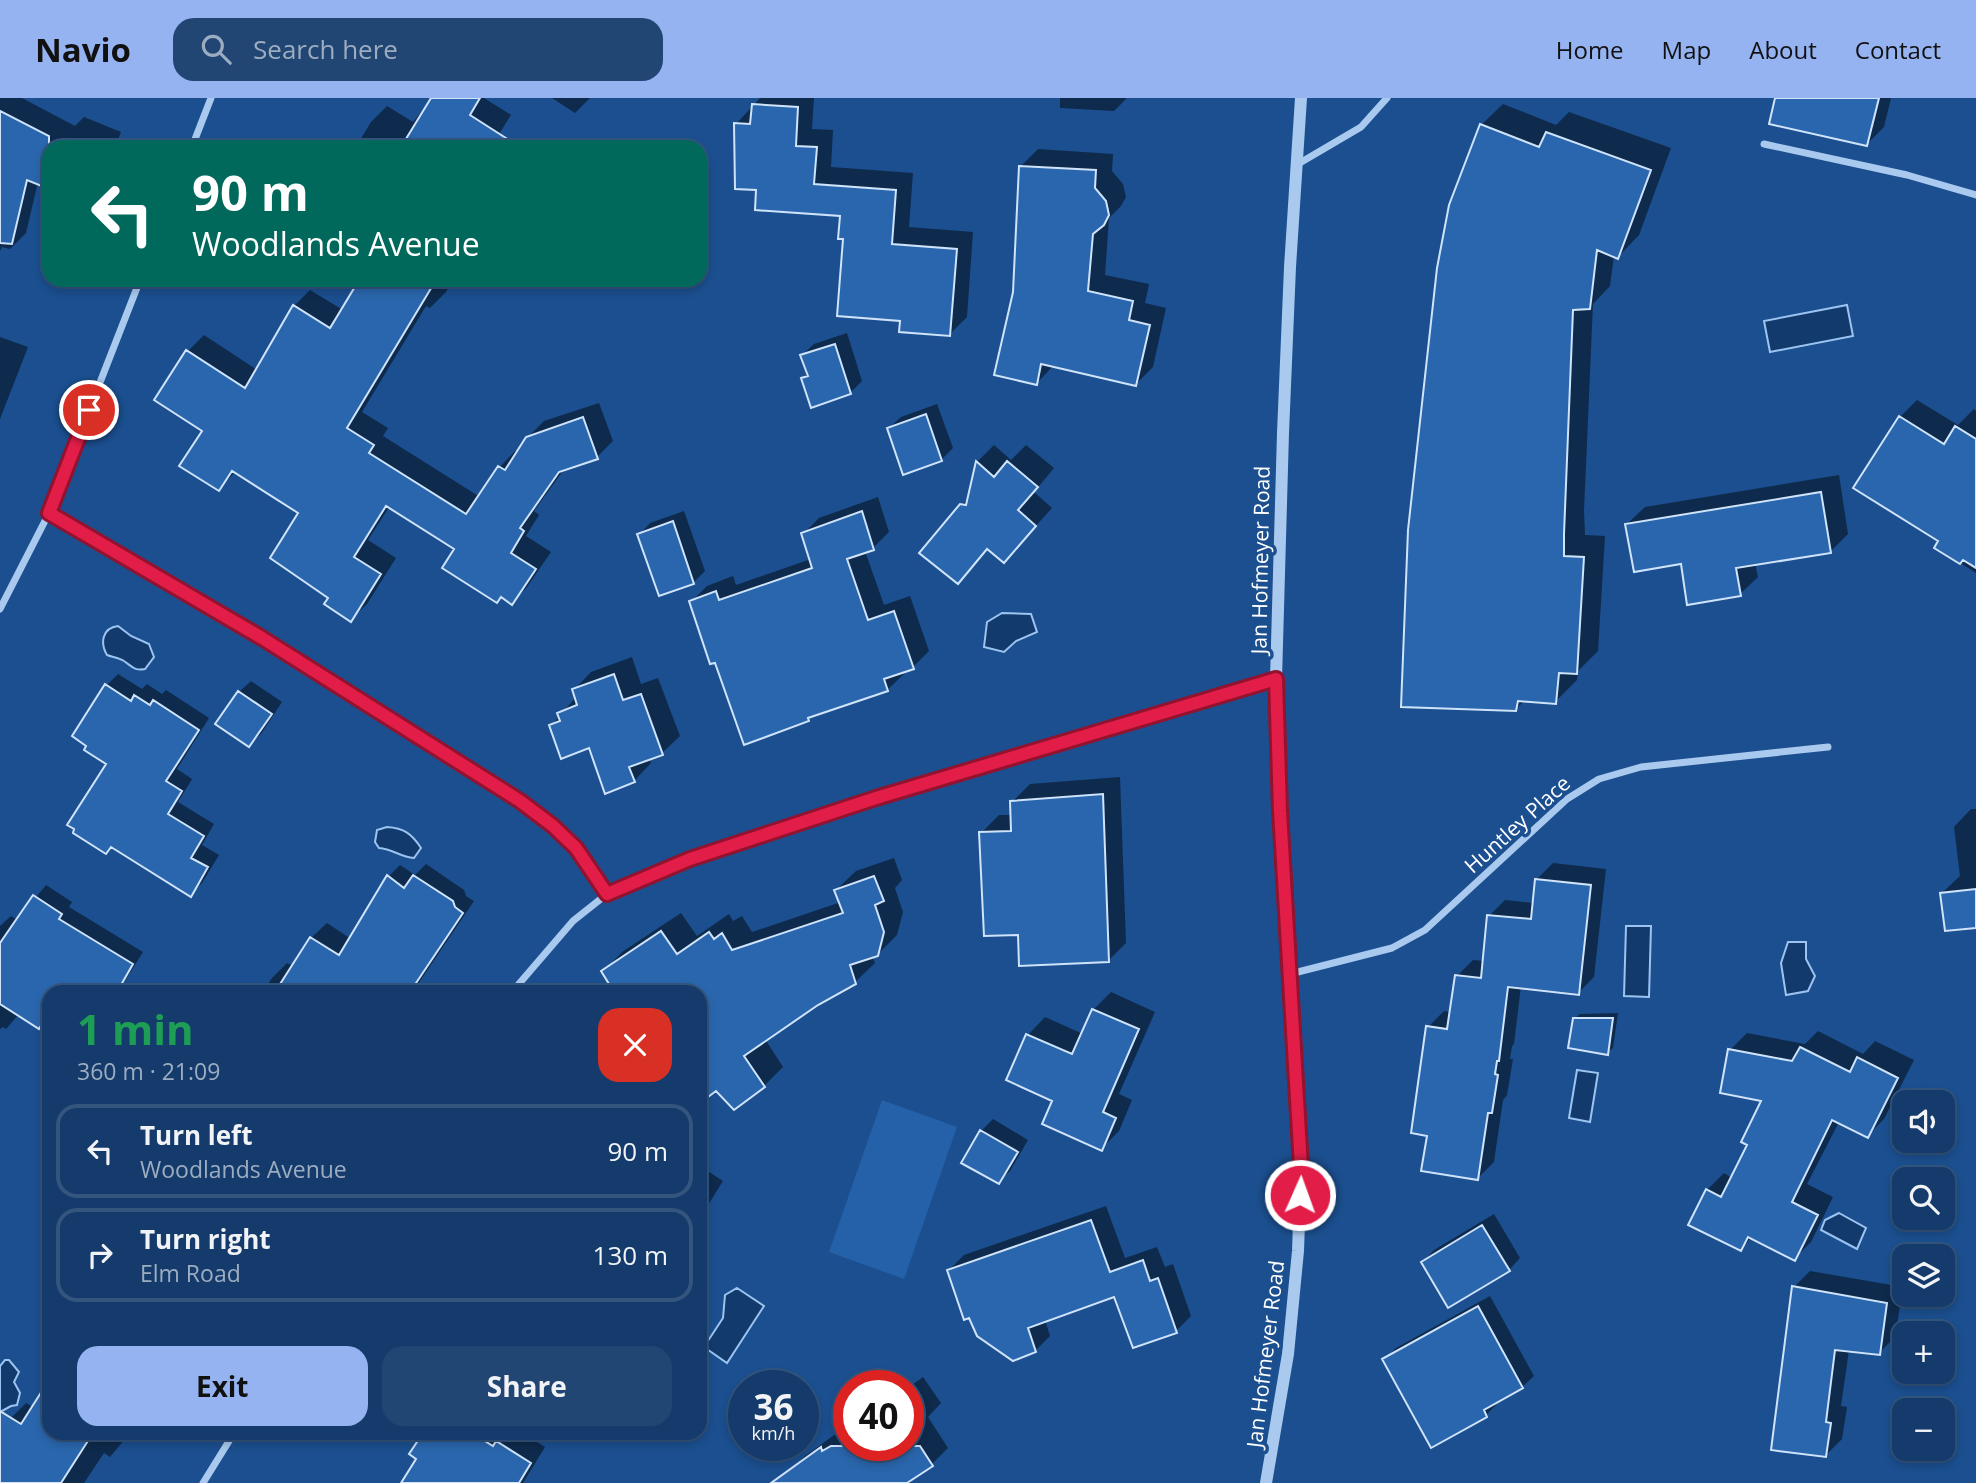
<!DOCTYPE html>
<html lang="en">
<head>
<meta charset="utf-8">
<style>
  :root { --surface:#143b6b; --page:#214673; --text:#f1f3f6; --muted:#9dadc1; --line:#33557e; --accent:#95b2f1 }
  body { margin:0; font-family:"Open Sans",sans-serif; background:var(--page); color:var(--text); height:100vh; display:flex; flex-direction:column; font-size:26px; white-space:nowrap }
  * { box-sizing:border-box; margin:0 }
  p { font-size:23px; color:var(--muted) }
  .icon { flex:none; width:38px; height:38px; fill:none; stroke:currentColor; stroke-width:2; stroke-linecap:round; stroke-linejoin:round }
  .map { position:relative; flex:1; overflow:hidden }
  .panel { position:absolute; left:42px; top:887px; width:665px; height:455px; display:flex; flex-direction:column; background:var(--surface); border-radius:21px; box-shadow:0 4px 10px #0003,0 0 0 2px var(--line) }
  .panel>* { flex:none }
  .hud { position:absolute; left:42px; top:42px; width:665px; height:147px; border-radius:21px; box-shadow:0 4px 10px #0003,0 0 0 2px var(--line); background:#00695c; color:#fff; overflow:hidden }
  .fabs { position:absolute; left:1892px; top:992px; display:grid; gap:14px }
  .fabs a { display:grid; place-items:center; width:63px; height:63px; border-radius:14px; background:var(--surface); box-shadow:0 4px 10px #0003,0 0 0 2px var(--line); font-size:35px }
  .speed { position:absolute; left:728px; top:1272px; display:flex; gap:14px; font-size:35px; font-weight:700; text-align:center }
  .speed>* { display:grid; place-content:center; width:91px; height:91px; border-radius:50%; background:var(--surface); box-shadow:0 4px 10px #0003,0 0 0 2px var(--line); line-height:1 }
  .speed small { font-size:18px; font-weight:400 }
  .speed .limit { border:10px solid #d22; background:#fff; color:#111 }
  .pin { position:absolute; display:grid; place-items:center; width:60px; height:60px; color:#fff; margin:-30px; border:4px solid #fff; border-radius:50%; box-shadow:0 2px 7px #0007 }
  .me { position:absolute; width:77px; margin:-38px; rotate:2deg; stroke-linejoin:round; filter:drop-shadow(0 0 5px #0008) }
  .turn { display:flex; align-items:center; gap:24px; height:147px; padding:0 35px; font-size:32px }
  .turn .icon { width:91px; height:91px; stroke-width:2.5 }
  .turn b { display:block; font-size:49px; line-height:60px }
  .round { display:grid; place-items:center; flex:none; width:74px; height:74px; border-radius:21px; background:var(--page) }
  .summary { display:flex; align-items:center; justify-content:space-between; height:119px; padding:0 35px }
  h1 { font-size:42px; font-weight:700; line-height:52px; color:#1e9e55 }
  .button { display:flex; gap:14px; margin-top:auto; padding:14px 35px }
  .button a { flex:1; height:80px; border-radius:21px; background:var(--accent); color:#111; font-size:28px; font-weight:700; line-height:80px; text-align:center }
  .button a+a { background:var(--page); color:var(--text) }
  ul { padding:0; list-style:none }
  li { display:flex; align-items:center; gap:21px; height:94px; margin:0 14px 10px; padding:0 21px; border:4px solid var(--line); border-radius:21px }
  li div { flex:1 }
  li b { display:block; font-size:26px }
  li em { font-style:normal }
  header { display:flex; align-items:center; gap:42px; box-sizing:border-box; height:98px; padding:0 35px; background:var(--accent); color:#111 }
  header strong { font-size:33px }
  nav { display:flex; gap:38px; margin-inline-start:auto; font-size:24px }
  .search { width:490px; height:63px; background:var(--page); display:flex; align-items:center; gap:18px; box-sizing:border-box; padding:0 24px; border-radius:21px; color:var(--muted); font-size:26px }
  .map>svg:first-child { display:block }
  .green { fill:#2461a8 }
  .water { fill:#123a6d; stroke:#9cc4f0; stroke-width:2 }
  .shadow { fill:#0007 }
  .building { fill:#2a66ad; stroke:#cfe3fa; stroke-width:2 }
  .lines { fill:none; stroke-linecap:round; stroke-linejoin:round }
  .minor { stroke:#a9c9ee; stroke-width:7 }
  .tertiary { stroke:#a9c9ee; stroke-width:12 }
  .route-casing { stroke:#92132f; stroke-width:18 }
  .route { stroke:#e11d48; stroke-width:12 }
  .labels { text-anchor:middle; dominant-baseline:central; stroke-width:7; stroke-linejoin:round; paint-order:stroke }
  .street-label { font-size:21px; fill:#fff; stroke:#1b4f8f }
</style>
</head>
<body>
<header>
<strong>Navio</strong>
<div class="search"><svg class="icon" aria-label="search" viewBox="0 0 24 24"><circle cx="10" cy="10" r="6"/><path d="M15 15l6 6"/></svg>Search here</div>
<nav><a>Home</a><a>Map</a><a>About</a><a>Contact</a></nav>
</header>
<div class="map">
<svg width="1976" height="1385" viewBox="0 0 1976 1385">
  <rect width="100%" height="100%" fill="#1b4f8f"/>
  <path class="green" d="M882 1002 957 1029 904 1181 829 1154Z"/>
  <path class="water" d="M1847 207 1853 238 1770 254 1764 223Z
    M1002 515 1031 516 1037 534 1016 543 1004 554 984 549 987 524Z
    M118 528 131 538 149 546 154 559 145 571C134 573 133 569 124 563 120 560 112 559 107 557 100 545 102 530 118 528Z
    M387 729C404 730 412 736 421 750L414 760C400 759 393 751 379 750L375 744 377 732Z
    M1626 828H1651L1649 899 1624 898Z
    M1788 844H1806V861L1815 878 1808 893 1786 897 1781 865Z
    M1577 972 1598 975 1590 1024 1569 1020Z
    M1839 1115 1866 1130 1857 1151 1821 1132 1825 1122Z
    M737 1190 764 1208 727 1265 704 1249 723 1220 725 1197Z
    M5 1262H9L19 1274 14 1284 20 1295 17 1307 11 1308 0 1314V1268Z"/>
  <path class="shadow" d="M0 0H22L75 28 84 19 121 34 115 49H49V89L38 84 26 135 10 151 2 149 0 153Z
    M433 0H484L511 17 491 49H356L371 24 387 8 413 24Z
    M552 0H590L575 15Z
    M760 0H814L812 31 833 32 831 69 913 75 909 129 973 134 967 219 950 236 902 221 845 140 841 116 757 90 736 26Z
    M1060 0H1127L1114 13 1060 10Z
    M1777 0H1877L1870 29H1873L1880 0H1891L1884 29 1866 47Z
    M1503 6 1556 27 1569 14 1671 50 1639 137 1618 159 1614 158 1610 188 1593 206 1584 413 1585 437 1605 438 1598 553 1578 573 1577 582 1555 604 1525 602 1516 611 1481 27Z
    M1038 51 1113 56 1112 73 1123 86 1126 99 1121 108 1109 120 1105 177 1149 186 1145 205 1166 210 1153 269 1136 286 1054 267 1037 285 1014 194 1021 68Z
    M361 182H453L446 194 430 210 426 208 362 314 388 330 383 338 480 399 500 369 515 353 518 355 527 340 544 323 599 305 613 343 597 359 565 370 534 413 539 417 526 438 551 454 527 489 512 504 456 450 390 408 368 442 396 460 367 506 351 521 331 499 300 415 236 373 219 391 204 332 157 302 188 253 204 237 257 272 294 208 310 192 343 212Z
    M847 235 862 283 850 295 803 280 808 275 802 257 814 246Z
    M0 239 28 249 0 321Z
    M1917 302 1958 327 1974 311 1976 313V475L1936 449 1940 443 1900 319Z
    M937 306 953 350 941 362 889 330 901 319Z
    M994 347 1011 362 1026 347 1054 370 1034 394 1052 410 1004 463 989 450 958 484 962 407 970 399 977 364Z
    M1839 377 1848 436 1831 453 1755 465 1758 479 1740 496 1683 464 1627 426 1645 409Z
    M878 399 889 434 873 450 865 453 884 507 910 498 929 553 913 569 903 573 904 576 887 592 813 616 808 621 716 563 691 504 707 488 733 478 736 487 811 461 803 436 819 420Z
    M684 413 705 473 693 485 639 437 650 425Z
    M632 559 641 586 658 580 680 638 662 655 649 660 651 665 634 683 590 648 551 628 576 599 574 592 591 574Z
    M118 576 142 591 147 586 162 596 166 592 209 620 177 671 192 681 178 704 214 726 202 747 219 757 202 785 190 796 112 748 106 754 107 587Z
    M251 583 282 604 261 636 249 647 239 594Z
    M1120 679 1126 845 1108 863 981 735 999 717H1013L1012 704 1030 686Z
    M1971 711H1976V828L1942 795 1960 778 1954 729Z
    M894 760 902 782 895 790 903 814 897 837 877 857 872 858 875 865 855 884 817 905 765 941 783 969 764 988 716 991 700 1003V894H614L615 893 603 874 622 854 681 815 697 838 729 816 733 823 742 818 752 834 841 804 836 792 856 773Z
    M1553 765 1606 771 1594 879 1578 895 1521 888 1514 946 1512 948 1510 961H1513L1507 997 1503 1002 1494 1064 1478 1080 1429 1036 1428 929 1444 913 1451 914 1457 878 1473 862 1484 863 1489 818 1505 802 1534 805 1537 781Z
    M426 766 464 792 466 798 474 803 418 886 410 894H400L354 864 335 894H263L272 880 287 865 293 868 311 840 327 825 351 841 388 779 400 767 415 777Z
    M46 787 72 804 69 809 143 854 118 894H71L66 891 64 894H49V918L39 929 19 916 6 931 3 929 0 931V828L11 818 17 822Z
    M1111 894 1155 914 1119 996 1132 1002 1119 1033 1101 1051 1054 1002 1008 981 1028 937 1045 919 1083 936 1093 912Z
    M1618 915 1613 950 1607 955 1574 921 1580 916Z
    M1818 933 1863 956 1875 943 1914 962 1884 1021 1867 1038 1839 1024 1807 1086 1833 1099 1811 1144 1794 1161 1752 1139 1741 1151 1707 1092 1724 1075 1732 1080 1749 1046 1764 1002 1730 952 1747 935 1805 946Z
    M993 1021 1028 1042 1010 1073 998 1084 981 1033Z
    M700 1068 723 1083 700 1120Z
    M1106 1108 1125 1160 1157 1149 1165 1169 1173 1166 1191 1218 1176 1233 1134 1248 1116 1197 1045 1222 1050 1238 1035 1253 949 1172 964 1157Z
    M1494 1116 1520 1160 1509 1172 1423 1164 1434 1152Z
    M1810 1173 1903 1189 1895 1239 1879 1255 1849 1252 1841 1308 1847 1309 1842 1341 1826 1357 1794 1189Z
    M1490 1198 1534 1278 1522 1289 1497 1303V1306L1486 1317 1384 1262 1396 1250Z
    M923 1279 941 1305 928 1319 948 1350 932 1366 911 1380 910 1385H796L789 1374 805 1358 837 1335 839 1338 849 1332V1348H908V1290Z
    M49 1286V1335H130L110 1359 104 1355 84 1385H0V1312L12 1319 26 1305 33 1309Z
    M413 1335H523L545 1349 523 1385H403L418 1361 421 1341Z"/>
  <path class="building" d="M431 0H480L470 17 520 49H401Z
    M1775 0H1879L1867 48 1769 26Z
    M752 6 798 9 796 48 817 49 814 86 896 92 892 146 957 151 950 238 899 234 900 223 837 218 843 141H838L840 118 755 112 756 92 735 91 734 25 750 26Z
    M0 13 49 38V91L27 82 12 146 0 145Z
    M1480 26 1539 49 1546 34 1651 72 1618 161 1597 152 1590 211 1573 212 1564 436V458L1584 459 1577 576 1559 575 1556 606 1518 603 1516 613 1401 609 1408 432 1437 170 1449 107Z
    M1019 68 1096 72 1095 90 1106 103 1109 117 1104 127 1093 136 1088 193 1133 203 1129 222 1150 227 1136 288 1041 266 1037 287 994 277 1013 194Z
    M359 182H436L347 330 374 347 369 355 466 416 498 368 505 372 526 339 583 319 598 361 559 374 520 430 524 433 511 455 536 471 512 507 501 499 497 505 442 470 454 451 386 408 354 459 381 476 351 524 324 506 328 500 270 460 298 415 232 373 219 393 179 368 202 333 154 302 186 252 245 290 293 207 330 230Z
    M835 246 851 296 811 310 801 280 808 278 800 257Z
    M926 316 942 363 903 377 887 330Z
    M1899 318 1944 346 1955 328 1976 341V470L1963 462 1960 466 1934 450 1938 443 1853 390Z
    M976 363 994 379 1007 363 1038 389 1018 412 1036 428 1004 465 987 451 958 486 919 455 960 406 966 407Z
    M1821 394 1831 455 1736 470 1741 498 1687 507 1681 466 1634 474 1625 426Z
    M862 413 874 452 847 461 868 522 894 513 914 571 884 581 888 593 808 620 809 623 744 647 715 565 710 566 689 503 716 493 719 502 812 470 801 435Z
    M673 423 694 486 659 498 637 436Z
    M614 576 623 602 641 596 663 657 629 669 635 684 605 696 589 650 561 661 549 627 560 623 557 615 577 607 572 591Z
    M105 586 131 603 134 597 150 607 153 602 199 632 166 683 182 693 168 716 204 738 191 760 208 769 191 799 111 749 106 756 73 735 74 731 67 727 106 666 84 652 86 648 72 638Z
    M238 593 272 616 249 649 215 626Z
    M1103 696 1109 864 1019 868 1018 837 984 838 979 734 1011 733 1010 703Z
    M387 777 404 790 413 777 453 803 455 809 463 815 410 894H275L310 839 339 857Z
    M874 778 884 803 875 807 884 834 878 858 850 867 856 886 818 907 744 958 765 989 734 1012 716 993 700 1005V894H614L601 873 661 833 677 856 709 834 714 841 722 835 732 852 843 815 834 792Z
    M1535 781 1591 787 1579 897 1508 889 1499 963H1497L1495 976 1498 977 1492 1015H1488L1478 1082 1421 1073 1427 1038 1411 1035 1426 928 1447 931 1455 877 1481 880 1487 817 1531 821Z
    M1976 791V830L1945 833 1940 795Z
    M33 797 62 816 59 821 133 866 117 894H49V914L39 931 0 906V845Z
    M1092 911 1139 931 1103 1014 1116 1020 1102 1053 1042 1026 1052 1003 1006 982 1026 936 1072 956Z
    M1573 920H1613L1608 957 1568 950Z
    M1800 949 1850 974 1857 959 1898 980 1868 1040 1832 1022 1792 1104 1818 1117 1795 1163 1748 1139 1741 1153 1688 1127 1706 1091 1721 1099 1747 1047 1741 1044 1761 1003 1720 995 1728 951 1792 963Z
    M980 1032 1018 1054 999 1086 961 1065Z
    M1091 1122 1110 1174 1143 1162 1150 1183 1158 1180 1177 1235 1133 1250 1114 1199 1028 1230 1036 1254 1013 1263 977 1238 969 1220 964 1222 947 1172Z
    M1482 1127 1510 1173 1448 1210 1421 1164Z
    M1792 1188 1887 1205 1880 1257 1835 1252 1826 1324 1831 1325 1826 1359 1771 1352Z
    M1478 1208 1523 1290 1484 1312 1487 1319 1431 1350 1382 1261Z
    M49 1282V1335H93L61 1385H0V1313L21 1326Z
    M423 1335H472L493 1348 496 1343 531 1365 519 1385H401L416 1361 409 1356Z
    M831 1348H920L933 1368 907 1385H771L821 1349 822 1353Z"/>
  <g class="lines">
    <path class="minor" d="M1764 46 1907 77 1976 97
      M192 49 211 0
      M1298 66 1361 29 1387 0
      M49 415 262 540 520 703 553 728 576 750 607 796
      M0 511 49 415 140 182
      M1290 876 1392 850 1425 832 1567 701 1599 681 1641 669 1828 649
      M512 894 573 823 607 796 690 761 876 700 1276 581
      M203 1385 234 1335"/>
    <path class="tertiary" d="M1266 1385 1288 1256 1298 1153 1301 1069 1280 713 1276 581 1283 335 1290 169 1301 0"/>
  </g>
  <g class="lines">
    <defs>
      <path id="route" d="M89 312 49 415 262 540 520 703 553 728 576 750 607 796 690 761 876 700 1276 581 1280 713 1301 1069 1300 1097"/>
    </defs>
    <use href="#route" class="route-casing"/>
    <use href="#route" class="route"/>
  </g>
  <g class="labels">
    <g class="street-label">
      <text transform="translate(1260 462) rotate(-89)">Jan Hofmeyer Road</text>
      <text transform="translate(1517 726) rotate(-42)">Huntley Place</text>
      <text transform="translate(1265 1256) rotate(-83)">Jan Hofmeyer Road</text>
    </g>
  </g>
</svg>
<div class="fabs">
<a><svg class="icon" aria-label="sound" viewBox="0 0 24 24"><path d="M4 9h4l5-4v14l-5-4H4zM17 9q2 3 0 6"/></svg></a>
<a><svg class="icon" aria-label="search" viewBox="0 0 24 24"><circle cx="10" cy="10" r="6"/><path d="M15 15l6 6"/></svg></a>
<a><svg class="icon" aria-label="layers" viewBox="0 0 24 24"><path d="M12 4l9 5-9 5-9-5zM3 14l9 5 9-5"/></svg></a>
<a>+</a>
<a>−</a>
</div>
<div class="speed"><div>36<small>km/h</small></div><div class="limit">40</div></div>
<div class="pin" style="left:89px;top:312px;background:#d93025"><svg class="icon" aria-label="arrive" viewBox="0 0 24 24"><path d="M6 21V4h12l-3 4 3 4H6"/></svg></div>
<svg class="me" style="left:1300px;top:1097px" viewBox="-20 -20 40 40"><circle r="17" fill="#e11d48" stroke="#fff" stroke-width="3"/><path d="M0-11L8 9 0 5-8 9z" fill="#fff"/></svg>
<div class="hud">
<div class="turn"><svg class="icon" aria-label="left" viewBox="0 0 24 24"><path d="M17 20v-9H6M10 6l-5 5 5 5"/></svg><div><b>90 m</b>Woodlands Avenue</div></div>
</div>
<section class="panel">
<div class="summary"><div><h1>1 min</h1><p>360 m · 21:09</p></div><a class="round" style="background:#d93025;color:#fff"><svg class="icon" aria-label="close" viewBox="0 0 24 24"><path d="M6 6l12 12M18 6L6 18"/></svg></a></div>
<ul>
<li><svg class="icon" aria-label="left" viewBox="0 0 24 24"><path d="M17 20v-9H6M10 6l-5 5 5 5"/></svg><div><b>Turn left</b><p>Woodlands Avenue</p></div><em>90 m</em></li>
<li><svg class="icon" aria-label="right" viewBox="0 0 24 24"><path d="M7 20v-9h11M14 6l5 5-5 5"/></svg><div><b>Turn right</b><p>Elm Road</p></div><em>130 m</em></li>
</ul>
<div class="button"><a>Exit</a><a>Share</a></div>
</section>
</div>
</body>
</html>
